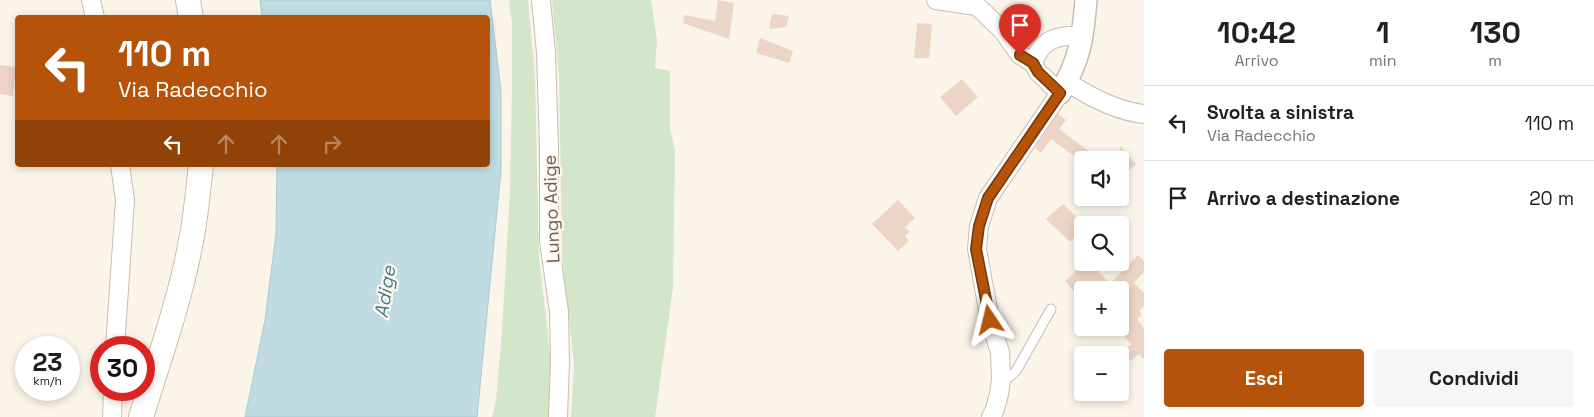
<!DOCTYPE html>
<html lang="it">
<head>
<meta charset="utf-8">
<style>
  :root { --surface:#fff; --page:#f6f6f6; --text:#202124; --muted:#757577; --line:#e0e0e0; --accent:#b45309 }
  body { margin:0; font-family:"Space Grotesk",sans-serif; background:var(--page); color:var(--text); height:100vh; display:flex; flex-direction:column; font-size:19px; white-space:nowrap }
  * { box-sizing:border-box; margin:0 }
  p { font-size:16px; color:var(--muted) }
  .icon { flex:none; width:28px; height:28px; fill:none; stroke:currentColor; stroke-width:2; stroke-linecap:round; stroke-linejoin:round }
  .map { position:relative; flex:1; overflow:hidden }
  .details { display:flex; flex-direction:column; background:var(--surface); width:450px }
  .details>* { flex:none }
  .hud { position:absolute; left:15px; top:15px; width:475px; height:152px; border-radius:5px; box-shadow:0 2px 8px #0003; background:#b45309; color:#fff; overflow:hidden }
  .buttons { position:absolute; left:1074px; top:151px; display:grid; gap:10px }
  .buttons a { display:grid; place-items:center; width:55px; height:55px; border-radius:5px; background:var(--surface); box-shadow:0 2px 8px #0003; font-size:25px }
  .speed { position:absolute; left:15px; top:336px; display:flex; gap:10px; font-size:25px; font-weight:700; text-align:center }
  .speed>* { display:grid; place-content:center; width:65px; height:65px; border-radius:50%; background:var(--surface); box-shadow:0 2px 8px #0003; line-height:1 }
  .speed small { font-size:12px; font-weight:400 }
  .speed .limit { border:8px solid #d22; background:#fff; color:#111 }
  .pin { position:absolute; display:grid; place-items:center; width:42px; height:42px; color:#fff; margin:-51px -21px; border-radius:50% 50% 50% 0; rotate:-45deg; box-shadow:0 0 5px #0007 }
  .pin .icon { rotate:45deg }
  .me { position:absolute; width:55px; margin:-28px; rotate:350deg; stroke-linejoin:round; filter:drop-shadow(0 0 4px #0008) }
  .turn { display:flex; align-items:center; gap:18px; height:105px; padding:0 20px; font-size:22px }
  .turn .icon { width:65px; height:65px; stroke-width:2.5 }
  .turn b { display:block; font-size:35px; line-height:42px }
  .lanes { display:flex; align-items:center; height:48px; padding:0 20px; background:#0003; justify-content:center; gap:25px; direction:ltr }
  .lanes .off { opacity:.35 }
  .eta { display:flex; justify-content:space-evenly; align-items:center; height:85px; text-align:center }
  .eta b { font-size:30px; font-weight:700; line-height:35px }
  .button { display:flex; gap:10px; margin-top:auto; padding:10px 20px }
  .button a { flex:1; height:58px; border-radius:5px; background:var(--accent); color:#fff; font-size:20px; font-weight:700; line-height:58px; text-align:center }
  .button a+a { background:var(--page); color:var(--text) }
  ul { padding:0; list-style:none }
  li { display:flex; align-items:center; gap:15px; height:75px; padding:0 20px; border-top:1px solid var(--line) }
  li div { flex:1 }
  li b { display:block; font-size:19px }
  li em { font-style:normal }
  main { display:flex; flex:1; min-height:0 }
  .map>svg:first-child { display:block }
  .green { fill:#d4e6c9 }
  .water { fill:#c0dce2; stroke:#a7cbd2 }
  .building { fill:#ecd5c4 }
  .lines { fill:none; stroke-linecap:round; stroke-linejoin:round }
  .service-casing { stroke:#cbbcb0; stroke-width:11 }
  .minor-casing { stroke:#cbbcb0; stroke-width:20 }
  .tertiary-casing { stroke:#cbbcb0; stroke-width:24 }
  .secondary-casing { stroke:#cdbdae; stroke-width:26 }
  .service { stroke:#fff; stroke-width:9 }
  .minor { stroke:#fff; stroke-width:18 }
  .tertiary { stroke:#fff; stroke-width:21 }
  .secondary { stroke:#fff; stroke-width:24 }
  .route-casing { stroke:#753606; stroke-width:12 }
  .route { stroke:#b45309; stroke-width:9 }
  .labels { text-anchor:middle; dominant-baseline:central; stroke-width:4.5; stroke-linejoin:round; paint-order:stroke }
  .street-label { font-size:18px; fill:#725c50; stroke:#fdf8ef }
  .water-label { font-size:19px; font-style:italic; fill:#4c7882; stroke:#fdf8ef }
</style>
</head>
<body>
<main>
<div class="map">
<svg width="1144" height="417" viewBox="0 0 1144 417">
  <rect width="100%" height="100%" fill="#faf4e9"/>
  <path class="green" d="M509 0H528L535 76 539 257 551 363 548 417H492L496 400 502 332 510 190 512 90V24Z
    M552 0H651L657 40 655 68 670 71V128L675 151 673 288 655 417H571L574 363 562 255 559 75Z"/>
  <path class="water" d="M260 0H490L501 91V170L477 417H245L265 320 276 234 277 165H488V18L262 17Z"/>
  <path class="building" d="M718 0 734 3 729 39 683 23 684 15 715 21Z
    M772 14 789 16 786 27 769 29Z
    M917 23 932 24 929 58H914Z
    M760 38 793 51 789 63 756 53Z
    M0 65 16 67 13 96 0 94Z
    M962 79 978 97 956 116 940 97Z
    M1058 114 1066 120 1059 129 1101 160H1079L1051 139 1041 153 1035 148Z
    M1120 146 1136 164 1120 178Z
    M898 200 915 218 905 227 910 232 905 236 909 241 898 251 872 224Z
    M1063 204 1079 219 1073 226 1079 233 1070 242 1046 219Z
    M1138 255 1144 261V272L1134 283 1144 293V306L1139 311 1142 315 1137 319 1144 328V359L1139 354 1131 361 1123 352 1131 344 1120 332V290L1082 289V300L1065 281 1085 262H1090L1110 284Z"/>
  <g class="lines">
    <defs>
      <path id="service" d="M1001 380 1007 379 1016 371 1051 309"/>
      <path id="minor" d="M91 0 95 18
        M541 0 546 53 549 148V241L559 312 560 362 558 417
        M936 0 977 6 1003 31 1020 55 1033 63
        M1067 82C1090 97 1116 111 1144 114
        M115 348 125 200 120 165
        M112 417 113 390
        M991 417 995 409 999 394 1001 380 1000 352 990 321 977 249 979 226 988 198 1060 93 1038 72 1033 63C1042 38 1058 35 1083 36"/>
      <path id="tertiary" d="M1060 93C1080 60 1083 37 1086 0"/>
      <path id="secondary" d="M188 0 191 18
        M141 417C159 359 180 301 191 241 196 216 198 190 201 165"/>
    </defs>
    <use href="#service" class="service-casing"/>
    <use href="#minor" class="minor-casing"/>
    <use href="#tertiary" class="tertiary-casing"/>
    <use href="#secondary" class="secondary-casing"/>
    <use href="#service" class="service"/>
    <use href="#minor" class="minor"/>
    <use href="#tertiary" class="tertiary"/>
    <use href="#secondary" class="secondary"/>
  </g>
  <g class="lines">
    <defs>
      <path id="route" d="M990 320 976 249 979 226 988 198 1060 93 1038 72 1033 63 1020 55"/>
    </defs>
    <use href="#route" class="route-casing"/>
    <use href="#route" class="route"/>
  </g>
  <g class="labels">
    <g class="street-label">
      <text transform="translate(551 209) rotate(-92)">Lungo Adige</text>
    </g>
    <g class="water-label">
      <text transform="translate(385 292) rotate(-81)">Adige</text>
    </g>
  </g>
</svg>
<div class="buttons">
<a><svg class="icon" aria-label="sound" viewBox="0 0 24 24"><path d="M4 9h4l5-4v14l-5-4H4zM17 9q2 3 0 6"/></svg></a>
<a><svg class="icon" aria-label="search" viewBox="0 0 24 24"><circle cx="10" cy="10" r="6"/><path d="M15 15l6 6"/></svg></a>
<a>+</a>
<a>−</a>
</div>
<div class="speed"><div>23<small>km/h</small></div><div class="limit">30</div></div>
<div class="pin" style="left:1020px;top:55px;background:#d93025"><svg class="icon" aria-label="arrive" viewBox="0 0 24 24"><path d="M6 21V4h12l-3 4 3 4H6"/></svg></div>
<svg class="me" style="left:990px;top:320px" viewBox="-20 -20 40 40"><path d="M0-17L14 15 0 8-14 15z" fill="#b45309" stroke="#fff" stroke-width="4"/></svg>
<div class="hud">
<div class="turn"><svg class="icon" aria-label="left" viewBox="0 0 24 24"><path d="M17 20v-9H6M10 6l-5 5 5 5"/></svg><div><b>110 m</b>Via Radecchio</div></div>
<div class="lanes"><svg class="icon" aria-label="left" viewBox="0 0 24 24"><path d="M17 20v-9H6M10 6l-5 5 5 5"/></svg><svg class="icon off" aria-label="ahead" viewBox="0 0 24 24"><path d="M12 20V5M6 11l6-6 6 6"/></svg><svg class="icon off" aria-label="ahead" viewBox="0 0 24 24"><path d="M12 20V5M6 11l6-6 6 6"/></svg><svg class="icon off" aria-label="right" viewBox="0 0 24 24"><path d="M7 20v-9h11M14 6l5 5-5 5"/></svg></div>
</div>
</div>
<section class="details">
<div class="eta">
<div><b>10:42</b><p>Arrivo</p></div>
<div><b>1</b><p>min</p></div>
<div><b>130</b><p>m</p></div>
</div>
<ul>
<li><svg class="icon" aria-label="left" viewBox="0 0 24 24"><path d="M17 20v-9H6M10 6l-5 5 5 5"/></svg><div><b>Svolta a sinistra</b><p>Via Radecchio</p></div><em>110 m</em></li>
<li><svg class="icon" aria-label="arrive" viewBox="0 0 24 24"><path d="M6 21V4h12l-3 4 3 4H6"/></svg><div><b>Arrivo a destinazione</b></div><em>20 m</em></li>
</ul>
<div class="button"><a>Esci</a><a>Condividi</a></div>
</section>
</main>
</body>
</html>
